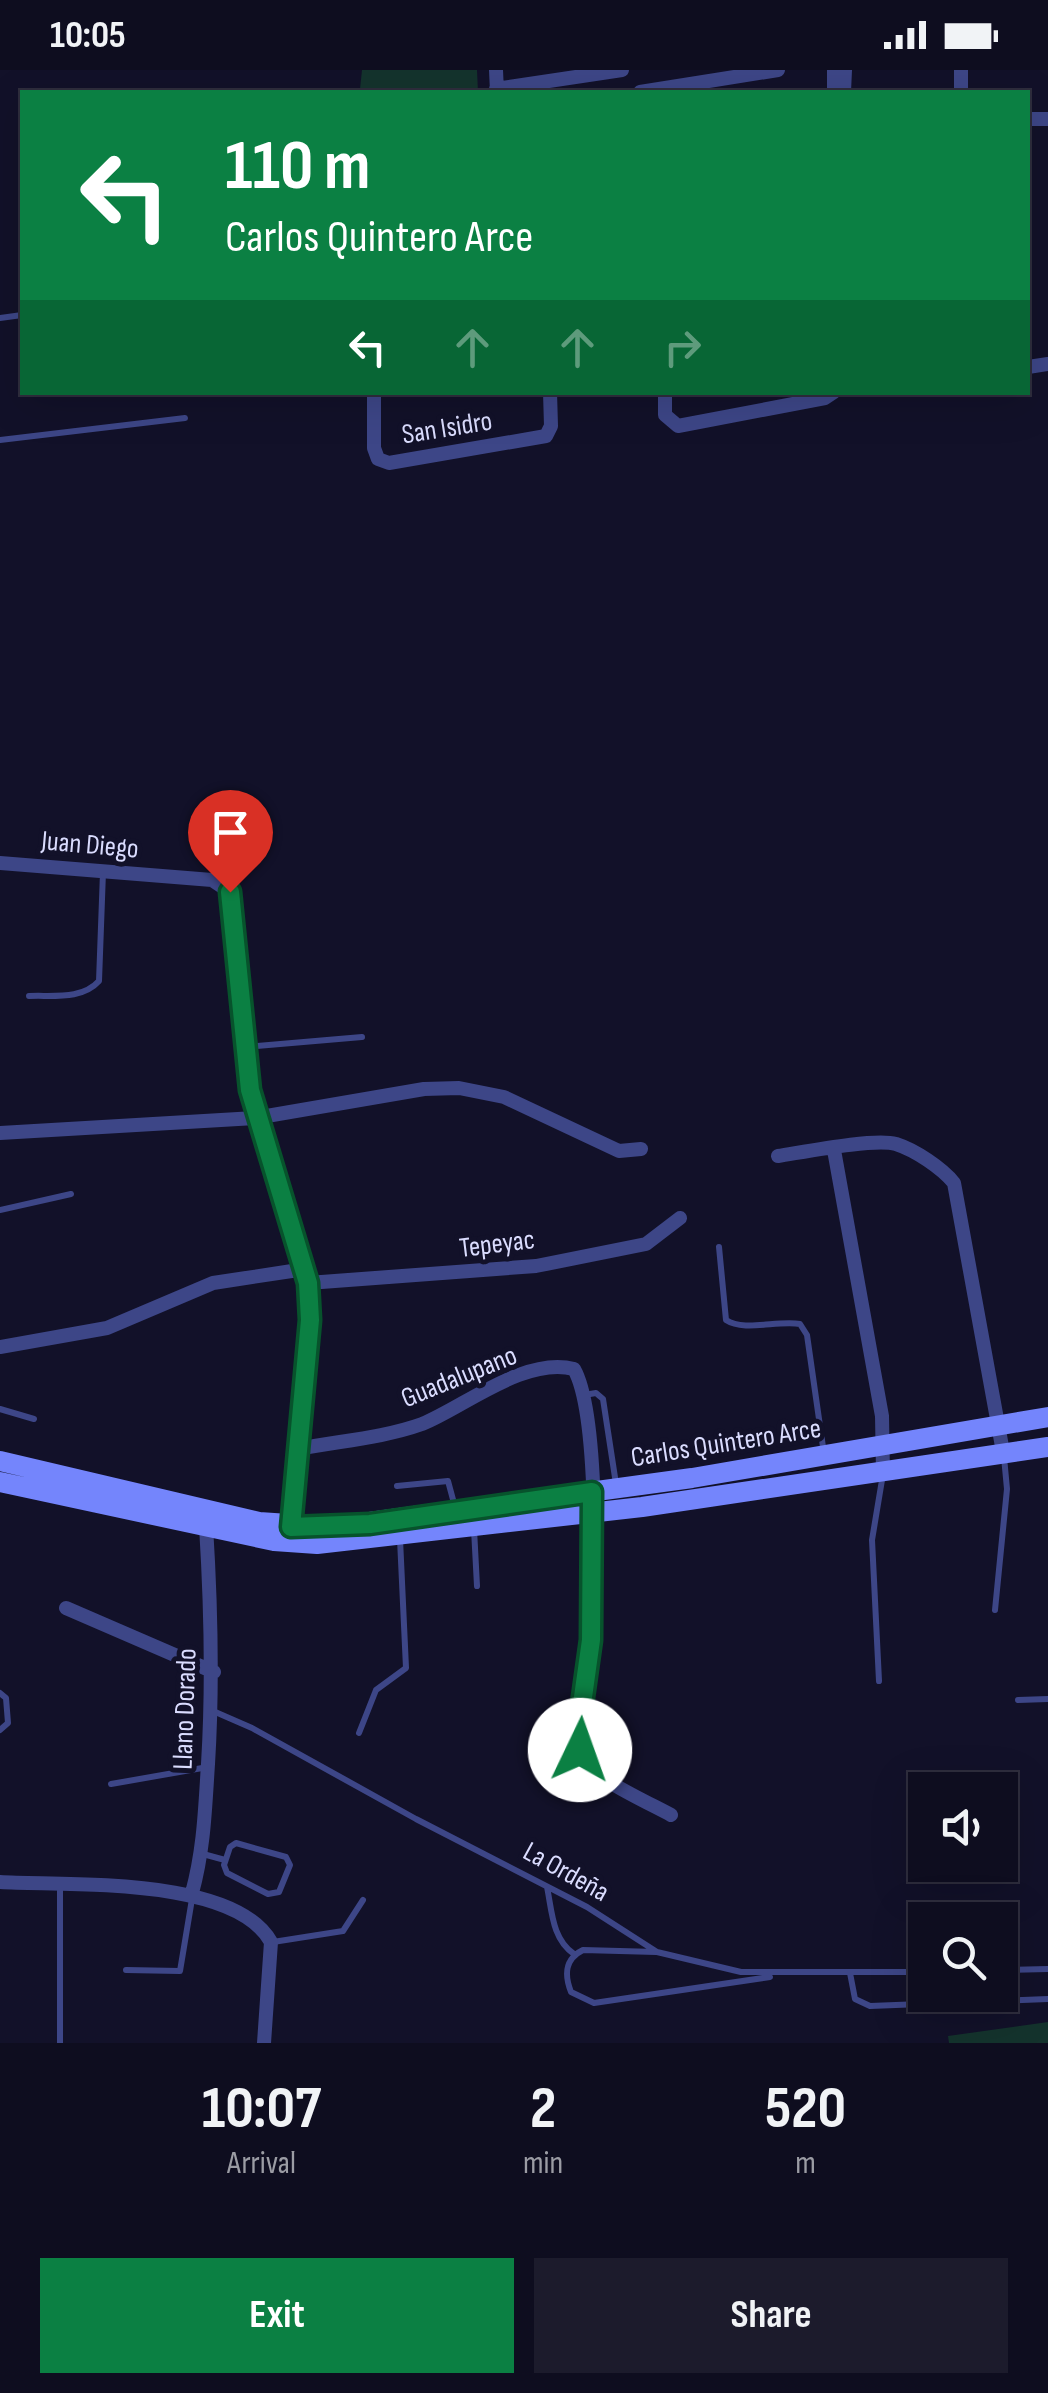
<!DOCTYPE html>
<html lang="en">
<head>
<meta charset="utf-8">
<style>
  :root { --surface:#0e0d1f; --page:#1c1b2c; --text:#f1f3f6; --muted:#9b9ca4; --line:#2e2d3d; --accent:#0b8043 }
  body { margin:0; font-family:"Sofia Sans Condensed",sans-serif; background:var(--page); color:var(--text); height:100vh; display:flex; flex-direction:column; font-size:38px; white-space:nowrap }
  * { box-sizing:border-box; margin:0 }
  p { font-size:32px; color:var(--muted) }
  .icon { flex:none; width:55px; height:55px; fill:none; stroke:currentColor; stroke-width:2; stroke-linecap:round; stroke-linejoin:round }
  .map { position:relative; height:1973px; overflow:hidden }
  .details { display:flex; flex-direction:column; background:var(--surface); flex:1 }
  .details>* { flex:none }
  .top-card { position:absolute; left:20px; top:20px; width:1010px; height:305px; border-radius:0px; box-shadow:0 10px 40px #0002,0 0 0 2px var(--line); background:#0b8043; color:#fff; overflow:hidden }
  .controls { position:absolute; left:908px; top:1702px; display:grid; gap:20px }
  .controls a { display:grid; place-items:center; width:110px; height:110px; border-radius:0px; background:var(--surface); box-shadow:0 10px 40px #0002,0 0 0 2px var(--line); font-size:50px }
  .pin { position:absolute; display:grid; place-items:center; width:85px; height:85px; color:#fff; margin:-102px -42px; border-radius:50% 50% 50% 0; rotate:-45deg; box-shadow:0 0 10px #0007 }
  .pin .icon { rotate:45deg }
  .me { position:absolute; width:110px; margin:-55px; rotate:3deg; stroke-linejoin:round; filter:drop-shadow(0 0 8px #0008) }
  .turn { display:flex; align-items:center; gap:35px; height:210px; padding:0 40px; font-size:45px }
  .turn .icon { width:130px; height:130px; stroke-width:2.5 }
  .turn b { display:block; font-size:70px; line-height:85px }
  .lanes { display:flex; align-items:center; height:95px; padding:0 40px; background:#0003; justify-content:center; gap:50px; direction:ltr }
  .lanes .off { opacity:.35 }
  .eta { display:flex; justify-content:space-evenly; align-items:center; height:170px; text-align:center }
  .eta b { font-size:60px; font-weight:700; line-height:70px }
  .button { display:flex; gap:20px; margin-top:auto; padding:20px 40px }
  .button a { flex:1; height:115px; border-radius:0px; background:var(--accent); color:#fff; font-size:40px; font-weight:700; line-height:115px; text-align:center }
  .button a+a { background:var(--page); color:var(--text) }
  .status { display:flex; justify-content:space-between; align-items:center; height:70px; padding:0 50px; background:var(--surface); direction:ltr }
  .status svg { height:28px; fill:currentColor }
  .map>svg:first-child { display:block }
  .green { fill:#14332d }
  .lines { fill:none; stroke-linecap:round; stroke-linejoin:round }
  .lane { stroke:#3d4687; stroke-width:6 }
  .street { stroke:#3d4687; stroke-width:14 }
  .secondary { stroke:#7485fc; stroke-width:20 }
  .route-casing { stroke:#07532c; stroke-width:25 }
  .route { stroke:#0b8043; stroke-width:18 }
  .labels { text-anchor:middle; dominant-baseline:central; stroke-width:10; stroke-linejoin:round; paint-order:stroke }
  .street-label { font-size:28px; fill:#dadcfe; stroke:#121129 }
</style>
</head>
<body>
<div class="status"><b>10:05</b><svg viewBox="0 0 49 12"><path d="M0 12V9h3v3zM5 12V6h3v6zM10 12V3h3v9zM15 12V0h3v12zM26 1h20v11H26zM47 4h2v5h-2z"/></svg></div>
<div class="map">
<svg width="1048" height="1973" viewBox="0 0 1048 1973">
  <rect width="100%" height="100%" fill="#121129"/>
  <path class="green" d="M362 0H477L478 22H341L360 19Z
    M1048 1952V1973H949L948 1966Z"/>
  <g class="lines">
    <path class="lane" d="M0 248 22 245
      M0 370 185 348
      M29 926C53 925 82 930 99 911L103 802
      M246 977 362 967
      M0 1140 71 1124
      M719 1177 726 1250C744 1262 778 1250 800 1254L807 1265 824 1384
      M584 1325 596 1323 603 1329 616 1414
      M0 1339 34 1349
      M397 1416 448 1411 455 1437
      M474 1459 477 1516
      M995 1540 1007 1419 1004 1387
      M879 1611 872 1470 883 1404
      M0 1623 6 1628 8 1653 0 1660
      M1018 1630 1048 1629
      M213 1641 252 1658 416 1749 587 1837 657 1882 741 1902H925
      M359 1663 376 1620 406 1598 400 1469
      M111 1714 208 1697
      M236 1773 286 1787 290 1795 279 1822 268 1824 227 1803 224 1795 230 1777Z
      M203 1784 225 1790
      M547 1817C552 1841 552 1869 574 1884
      M273 1872 343 1861 363 1830
      M656 1882 583 1880C565 1889 564 1904 571 1922L594 1933 770 1907
      M126 1900 180 1901 192 1829
      M1000 1900 1048 1899
      M850 1903 855 1929 870 1936 1048 1929
      M60 1973V1815"/>
    <path class="street" d="M496 0 497 22
      M834 0V22
      M961 0V22
      M496 19 622 0
      M640 22 778 0
      M844 22 845 0
      M1028 49H1048
      M1028 297 1048 294
      M374 322V378L378 389 389 393 546 366 551 356 550 322
      M665 322V345L678 356 825 328 834 322
      M0 793 212 810 230 822 250 1021 308 1213 310 1250 290 1462
      M0 1063 255 1048 424 1019 459 1018 504 1027 619 1081 641 1079
      M834 1080 882 1346 883 1403
      M778 1086C804 1082 874 1068 896 1074 915 1080 942 1098 954 1113L1003 1382
      M308 1213 536 1196 646 1174 680 1148
      M0 1277 107 1258 213 1213 305 1199
      M298 1379C338 1371 383 1368 422 1354 464 1337 525 1286 574 1299 599 1343 596 1518 591 1573 588 1604 568 1668 586 1693 600 1711 649 1733 671 1745
      M66 1538 214 1602
      M0 1812C69 1816 234 1806 271 1872L264 1973
      M192 1823C204 1779 205 1739 208 1694 213 1614 211 1536 206 1456"/>
    <path class="secondary" d="M0 1391 259 1452 333 1457 692 1408 1048 1347
      M0 1412 274 1471 317 1474 642 1437 1048 1377"/>
  </g>
  <g class="lines">
    <defs>
      <path id="route" d="M230 822 250 1020 308 1213 310 1250 291 1457 370 1454 592 1422 591 1570 577 1670 580 1680"/>
    </defs>
    <use href="#route" class="route-casing"/>
    <use href="#route" class="route"/>
  </g>
  <g class="labels">
    <g class="street-label">
      <text transform="translate(447 358) rotate(-9)">San Isidro</text>
      <text transform="translate(90 775) rotate(5)">Juan Diego</text>
      <text transform="translate(497 1174) rotate(-7)">Tepeyac</text>
      <text transform="translate(459 1307) rotate(-22)">Guadalupano</text>
      <text transform="translate(726 1373) rotate(-9)">Carlos Quintero Arce</text>
      <text transform="translate(185 1639) rotate(-88)">Llano Dorado</text>
      <text transform="translate(566 1802) rotate(29)">La Ordeña</text>
    </g>
  </g>
</svg>
<div class="controls">
<a><svg class="icon" aria-label="sound" viewBox="0 0 24 24"><path d="M4 9h4l5-4v14l-5-4H4zM17 9q2 3 0 6"/></svg></a>
<a><svg class="icon" aria-label="search" viewBox="0 0 24 24"><circle cx="10" cy="10" r="6"/><path d="M15 15l6 6"/></svg></a>
</div>
<div class="pin" style="left:230px;top:822px;background:#d93025"><svg class="icon" aria-label="arrive" viewBox="0 0 24 24"><path d="M6 21V4h12l-3 4 3 4H6"/></svg></div>
<svg class="me" style="left:580px;top:1680px" viewBox="-20 -20 40 40"><circle r="19" fill="#fff"/><path d="M0-13L10 11 0 6-10 11z" fill="#0b8043"/></svg>
<div class="top-card">
<div class="turn"><svg class="icon" aria-label="left" viewBox="0 0 24 24"><path d="M17 20v-9H6M10 6l-5 5 5 5"/></svg><div><b>110 m</b>Carlos Quintero Arce</div></div>
<div class="lanes"><svg class="icon" aria-label="left" viewBox="0 0 24 24"><path d="M17 20v-9H6M10 6l-5 5 5 5"/></svg><svg class="icon off" aria-label="ahead" viewBox="0 0 24 24"><path d="M12 20V5M6 11l6-6 6 6"/></svg><svg class="icon off" aria-label="ahead" viewBox="0 0 24 24"><path d="M12 20V5M6 11l6-6 6 6"/></svg><svg class="icon off" aria-label="right" viewBox="0 0 24 24"><path d="M7 20v-9h11M14 6l5 5-5 5"/></svg></div>
</div>
</div>
<section class="details">
<div class="eta">
<div><b>10:07</b><p>Arrival</p></div>
<div><b>2</b><p>min</p></div>
<div><b>520</b><p>m</p></div>
</div>
<div class="button"><a>Exit</a><a>Share</a></div>
</section>
</body>
</html>
